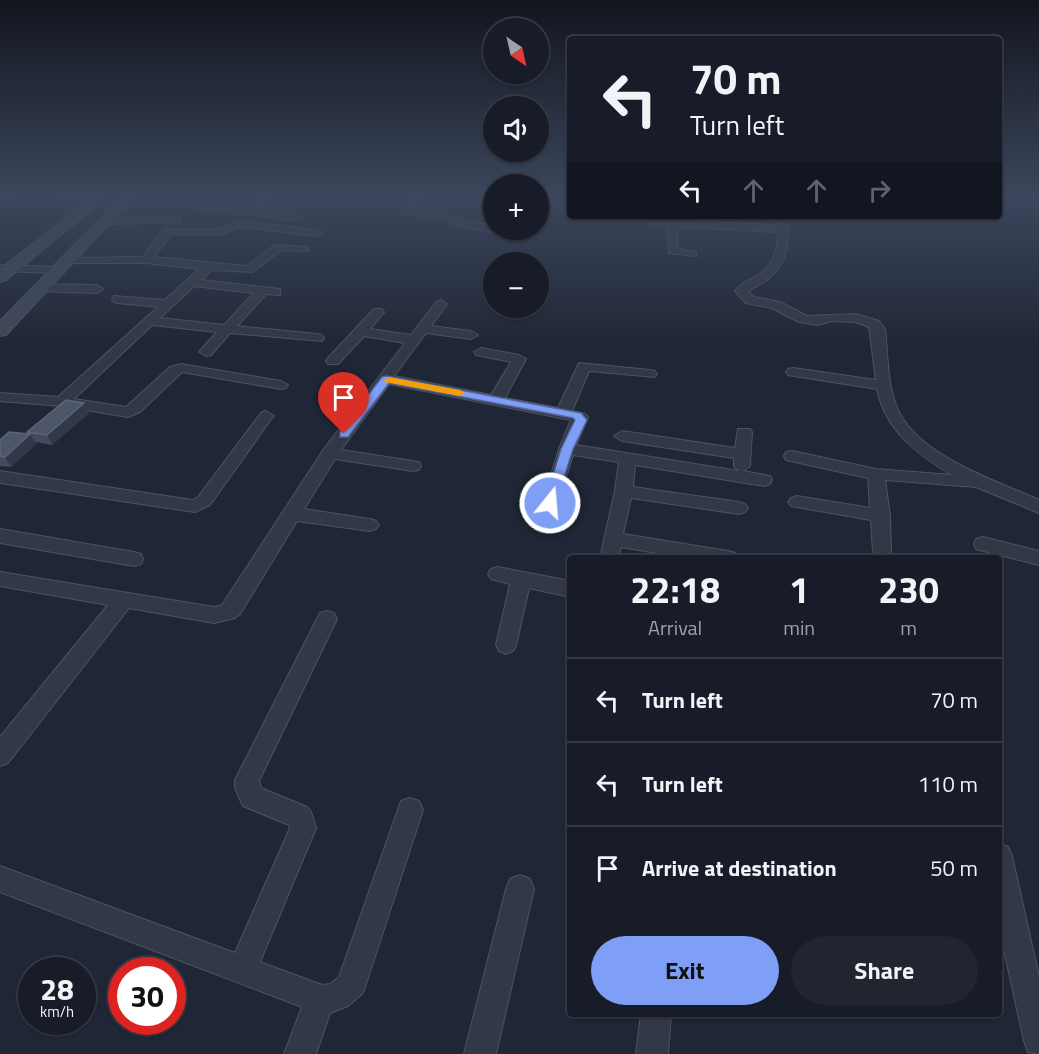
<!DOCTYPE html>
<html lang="en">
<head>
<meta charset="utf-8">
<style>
  :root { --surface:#171c28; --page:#202530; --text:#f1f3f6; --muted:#9ea1a8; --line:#363a45; --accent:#7f9ef6 }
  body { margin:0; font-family:"Titillium Web",sans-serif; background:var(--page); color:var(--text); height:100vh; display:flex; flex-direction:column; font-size:22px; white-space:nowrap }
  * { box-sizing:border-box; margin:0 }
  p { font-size:20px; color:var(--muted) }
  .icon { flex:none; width:33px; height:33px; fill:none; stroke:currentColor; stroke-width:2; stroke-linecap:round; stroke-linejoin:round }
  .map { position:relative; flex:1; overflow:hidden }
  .side { position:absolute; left:567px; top:555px; width:435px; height:462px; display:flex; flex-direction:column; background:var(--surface); border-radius:6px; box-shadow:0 2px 4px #0004,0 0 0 2px var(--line) }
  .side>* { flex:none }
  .top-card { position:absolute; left:567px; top:36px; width:435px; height:183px; border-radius:6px; box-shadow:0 2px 4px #0004,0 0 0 2px var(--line); background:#171c28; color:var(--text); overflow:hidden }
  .needle { width:39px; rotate:146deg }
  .fabs { position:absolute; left:483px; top:18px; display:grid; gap:12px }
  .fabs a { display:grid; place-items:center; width:66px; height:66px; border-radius:50%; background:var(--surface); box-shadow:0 2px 4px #0004,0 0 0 2px var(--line); font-size:30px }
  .speed { position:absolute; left:18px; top:957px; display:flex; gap:12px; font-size:30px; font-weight:700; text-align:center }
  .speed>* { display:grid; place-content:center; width:78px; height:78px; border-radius:50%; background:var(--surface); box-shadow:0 2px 4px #0004,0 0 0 2px var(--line); line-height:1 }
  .speed small { font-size:15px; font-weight:400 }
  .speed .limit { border:9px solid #d22; background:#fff; color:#111 }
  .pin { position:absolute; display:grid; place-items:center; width:51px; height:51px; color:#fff; margin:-62px -26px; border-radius:50% 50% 50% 0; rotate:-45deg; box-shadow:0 0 6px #0007 }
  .pin .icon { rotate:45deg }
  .me { position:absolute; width:66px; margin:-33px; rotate:17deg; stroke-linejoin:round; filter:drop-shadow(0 0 4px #0008) }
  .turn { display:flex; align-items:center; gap:21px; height:126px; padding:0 24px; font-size:27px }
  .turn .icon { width:78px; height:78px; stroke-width:2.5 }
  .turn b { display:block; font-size:42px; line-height:51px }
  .lanes { display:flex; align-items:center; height:57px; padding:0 24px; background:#0003; justify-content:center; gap:30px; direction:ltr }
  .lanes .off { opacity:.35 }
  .eta { display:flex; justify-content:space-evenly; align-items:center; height:102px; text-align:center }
  .eta b { font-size:36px; font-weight:700; line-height:42px }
  .action { display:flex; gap:12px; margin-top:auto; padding:12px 24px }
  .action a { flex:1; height:69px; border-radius:36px; background:var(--accent); color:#111; font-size:24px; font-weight:700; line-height:69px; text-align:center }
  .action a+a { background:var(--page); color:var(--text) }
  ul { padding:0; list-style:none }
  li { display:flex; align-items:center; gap:18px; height:84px; padding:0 24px; border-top:2px solid var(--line) }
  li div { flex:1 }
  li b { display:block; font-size:22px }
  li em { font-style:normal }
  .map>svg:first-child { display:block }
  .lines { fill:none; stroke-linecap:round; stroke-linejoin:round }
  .street-casing { stroke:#4d5361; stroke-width:2 }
  .secondary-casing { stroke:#4d5361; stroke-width:2 }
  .street { fill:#333846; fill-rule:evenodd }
  .secondary { fill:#414759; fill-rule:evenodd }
  .wall { fill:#434c5e }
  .shaded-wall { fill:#303849 }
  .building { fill:#4e5769; stroke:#5d6577; stroke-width:1.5 }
  .route { fill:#7f9ef6; stroke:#5367a0; stroke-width:1.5 }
  .slow { fill:#f59e0b }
</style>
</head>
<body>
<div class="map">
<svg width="1039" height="1054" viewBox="0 0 1039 1054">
  <rect width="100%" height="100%" fill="#1f2636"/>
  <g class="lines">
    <defs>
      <path id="street" d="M1 198H15L16 199 11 202Z
        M59 198H103L104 199 99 202 64 201Z
        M260 198H271L257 209 292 215 297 218 292 221 249 214 201 210 196 207 201 204 247 208Z
        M411 198H422L412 209C440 213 466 222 494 226V230H516L518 232 513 235 461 227 443 220 402 213V208Z
        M776 216H786C790 238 789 262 769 278 763 284 755 286 748 291L754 297 780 302 807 316 856 314 879 321 885 329C888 355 887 382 896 405 914 455 995 480 1039 500V513L976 487 885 480 890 516 891 553 889 558H876L873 553 871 520 791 506 788 502 791 498 797 496 870 508 868 478 786 460 784 456 786 452 792 451 876 469 952 475C918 455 885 430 877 389L788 375 786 372 788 369 793 368 876 380 869 327 855 322 831 321 818 325 799 322 772 308 746 303 735 291C740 284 747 281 755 277 772 268 778 250 778 232L677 227 678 249 696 252V256L669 253 667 226 649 225 644 222 649 219 777 225Z
        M176 217 180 218V222L105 224 100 221 105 218Z
        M240 221 316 230 321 233 316 236 241 227 220 235 171 234 154 257 247 266 275 245 308 247V251L281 250 253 272 212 270 201 280 280 289V295L266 294 237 326 317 334 322 335 324 338 322 341 230 333 211 355 206 356 199 352 217 332 152 325 74 399 126 407 170 367 181 364 281 381 288 385 286 388 281 389 182 372 140 412 128 417 62 406 0 401V393L58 397 158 307 118 303 114 302 112 299 114 296 165 300 199 269 146 263H66L62 262V258L143 257 164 229H219ZM194 286 254 293 224 325 160 318Z
        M0 265 57 267 63 270 57 273 0 271Z
        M40 284 97 285 103 289 97 293 36 291V285Z
        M441 300 447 304 431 326 471 331 478 335 471 339 426 333 394 376 491 395 511 362 476 355 474 352 481 348 519 355 526 359 505 398 558 408 579 363 650 370 655 371 657 374 655 377 589 371 572 411 585 414 588 417 576 445 739 471 734 466V458L622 441 614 436 622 431 735 448 738 429H750L752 432 750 466 743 471 770 476 772 480 770 484 764 486 635 465 633 487 739 502 745 504 748 508 745 512 739 514 631 498 623 534 728 551 735 553 737 558H687L621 547 618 558H600L615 491 619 462 573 455 557 507H545L542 503 559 449 571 420 389 384 341 450 413 461 419 462 421 466 419 470 413 471 335 459 304 509 370 519 376 521 379 525 376 529 370 531 297 521 240 614 235 618 214 623 129 608 8 763 0 766V737L108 605 0 586V572L214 607 222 605 324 449 405 343 364 336 338 364H328L326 361 328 358 374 309H382L384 312 370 329 411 335 437 301Z
        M266 411 274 416 271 419 210 505 195 512 0 483V471L193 500 198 497 261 413Z
        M0 529 134 552 141 554 143 559 141 564 134 566 0 543Z
        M983 537 1039 551V565L976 549 974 544 976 539Z
        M498 567 570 581V597L529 588 516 645 513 651 506 654 499 651 496 645 510 584 491 579 488 574 491 569Z
        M327 611 334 613 337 619 259 781 261 788 307 807 311 812 316 828 260 962 322 985 330 984 339 977 401 801 410 798 419 801 423 810 363 993 348 1006 330 1013 316 1054H284L302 1007 0 892V866L235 953 290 828 289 825 243 806 235 788V780L320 613Z
        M999 843 1008 847 1012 856 1039 977V1054L1028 1052 1024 1041 999 927Z
        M520 875 530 879 534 889 496 1054H464L506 889 510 879Z
        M641 1014H671L668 1054H636Z"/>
      <path id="secondary" d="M92 198H106L6 280 0 282V269Z
        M120 198H133L6 335 0 336V321Z"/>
    </defs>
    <use href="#street" class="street-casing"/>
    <use href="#secondary" class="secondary-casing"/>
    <use href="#street" class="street"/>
    <use href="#secondary" class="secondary"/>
  </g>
  <path class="wall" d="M89 413 52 445 35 442 36 444 11 467 0 466V440L28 434 27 432Z"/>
  <path class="shaded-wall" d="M84 403 89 413 52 445 47 435Z
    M30 434 36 444 11 467 5 457Z"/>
  <path class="building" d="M66 400 84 403 47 435 27 432Z
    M9 432 30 434 5 457 0 456V440Z"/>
  <linearGradient id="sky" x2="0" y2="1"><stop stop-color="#11151e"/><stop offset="0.57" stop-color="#3c475d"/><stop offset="1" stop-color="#3c475d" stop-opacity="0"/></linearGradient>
  <rect width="1039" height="346" fill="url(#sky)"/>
  <path class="route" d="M386 376 581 413 587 420 573 449 555 506H546L544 503 561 449 575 420 573 418 389 383 348 437H340V432L382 377Z"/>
  <path class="slow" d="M389 377 460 390 465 393 460 396 385 382 384 380Z"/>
</svg>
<div class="fabs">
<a><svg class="needle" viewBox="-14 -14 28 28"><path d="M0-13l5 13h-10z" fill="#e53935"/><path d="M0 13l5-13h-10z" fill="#9ea1a8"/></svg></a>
<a><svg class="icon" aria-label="sound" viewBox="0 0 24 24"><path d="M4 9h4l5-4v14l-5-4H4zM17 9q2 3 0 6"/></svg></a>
<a>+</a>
<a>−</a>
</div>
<div class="speed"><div>28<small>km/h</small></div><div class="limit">30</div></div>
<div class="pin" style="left:344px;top:434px;background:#d93025"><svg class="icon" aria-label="arrive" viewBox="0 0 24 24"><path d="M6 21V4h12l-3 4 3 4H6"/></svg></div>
<svg class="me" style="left:550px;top:503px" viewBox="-20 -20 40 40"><circle r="17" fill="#7f9ef6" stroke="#fff" stroke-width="3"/><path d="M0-11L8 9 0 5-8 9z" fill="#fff"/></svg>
<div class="top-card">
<div class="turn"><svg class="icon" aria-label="left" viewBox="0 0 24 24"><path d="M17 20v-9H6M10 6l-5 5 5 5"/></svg><div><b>70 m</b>Turn left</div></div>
<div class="lanes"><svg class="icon" aria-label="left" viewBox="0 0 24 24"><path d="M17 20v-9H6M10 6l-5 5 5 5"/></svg><svg class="icon off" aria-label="ahead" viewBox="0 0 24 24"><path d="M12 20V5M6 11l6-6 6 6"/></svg><svg class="icon off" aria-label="ahead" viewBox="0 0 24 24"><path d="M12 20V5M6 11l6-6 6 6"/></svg><svg class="icon off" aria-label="right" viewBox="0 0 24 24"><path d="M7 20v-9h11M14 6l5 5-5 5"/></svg></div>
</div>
<section class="side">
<div class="eta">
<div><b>22:18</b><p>Arrival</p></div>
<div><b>1</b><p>min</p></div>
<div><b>230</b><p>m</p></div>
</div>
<ul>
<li><svg class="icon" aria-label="left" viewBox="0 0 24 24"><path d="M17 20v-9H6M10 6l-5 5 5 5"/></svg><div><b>Turn left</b></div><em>70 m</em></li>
<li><svg class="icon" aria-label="left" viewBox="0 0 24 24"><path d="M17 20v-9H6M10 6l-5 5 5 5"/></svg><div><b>Turn left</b></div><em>110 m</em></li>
<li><svg class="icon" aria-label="arrive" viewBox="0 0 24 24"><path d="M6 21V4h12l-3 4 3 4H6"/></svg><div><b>Arrive at destination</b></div><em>50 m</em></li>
</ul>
<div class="action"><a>Exit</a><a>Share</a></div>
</section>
</div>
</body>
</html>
